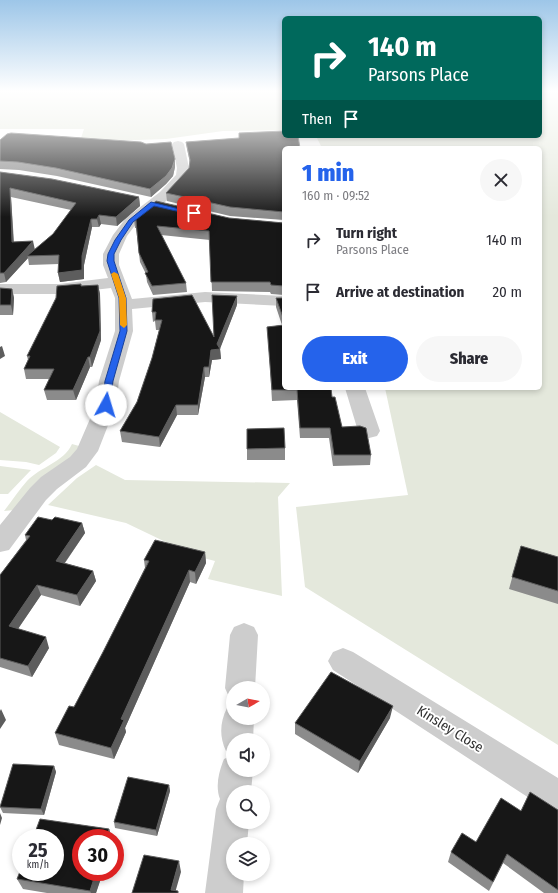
<!DOCTYPE html>
<html lang="en">
<head>
<meta charset="utf-8">
<style>
  :root { --surface:#fff; --page:#f7f7f7; --text:#2b2b33; --muted:#7c7c81; --accent:#2563eb }
  body { margin:0; font-family:"Fira Sans Condensed",sans-serif; background:var(--page); color:var(--text); height:100vh; display:flex; flex-direction:column; font-size:15px; white-space:nowrap }
  * { box-sizing:border-box; margin:0 }
  p { font-size:13px; color:var(--muted) }
  .icon { flex:none; width:22px; height:22px; fill:none; stroke:currentColor; stroke-width:2; stroke-linecap:round; stroke-linejoin:round }
  .map { position:relative; flex:1; overflow:hidden }
  .sheet { position:absolute; left:282px; top:146px; width:260px; height:244px; display:flex; flex-direction:column; background:var(--surface); border-radius:6px; box-shadow:0 2px 6px #0003 }
  .sheet>* { flex:none }
  .banner { position:absolute; left:282px; top:16px; width:260px; height:122px; border-radius:6px; box-shadow:0 2px 6px #0003; background:#00695c; color:#fff; overflow:hidden }
  .needle { width:26px; rotate:81deg }
  .controls { position:absolute; left:226px; top:681px; display:grid; gap:8px }
  .controls a { display:grid; place-items:center; width:44px; height:44px; border-radius:50%; background:var(--surface); box-shadow:0 2px 6px #0003; font-size:20px }
  .speed { position:absolute; left:12px; top:829px; display:flex; gap:8px; font-size:20px; font-weight:700; text-align:center }
  .speed>* { display:grid; place-content:center; width:52px; height:52px; border-radius:50%; background:var(--surface); box-shadow:0 2px 6px #0003; line-height:1 }
  .speed small { font-size:10px; font-weight:400 }
  .speed .limit { border:6px solid #d22; background:#fff; color:#111 }
  .pin { position:absolute; display:grid; place-items:center; width:34px; height:34px; color:#fff; margin:-17px; border-radius:8px; box-shadow:0 2px 6px #0006 }
  .me { position:absolute; width:44px; margin:-22px; rotate:6deg; stroke-linejoin:round; filter:drop-shadow(0 0 3px #0008) }
  .turn { display:flex; align-items:center; gap:14px; height:84px; padding:0 20px; font-size:18px }
  .turn .icon { width:52px; height:52px; stroke-width:2.5 }
  .turn b { display:block; font-size:28px; line-height:34px }
  .then { display:flex; align-items:center; height:38px; padding:0 20px; background:#0003; gap:8px; font-size:15px }
  .round { display:grid; place-items:center; flex:none; width:42px; height:42px; border-radius:21px; background:var(--page) }
  .overview { display:flex; align-items:center; justify-content:space-between; height:68px; padding:0 20px }
  h1 { font-size:24px; font-weight:800; line-height:30px; color:var(--accent) }
  .cta { display:flex; gap:8px; margin-top:auto; padding:8px 20px }
  .cta a { flex:1; height:46px; border-radius:24px; background:var(--accent); color:#fff; font-size:16px; font-weight:800; line-height:46px; text-align:center }
  .cta a+a { background:var(--page); color:var(--text) }
  ul { padding:0; list-style:none }
  li { display:flex; align-items:center; gap:12px; height:52px; padding:0 20px }
  li div { flex:1 }
  li b { display:block; font-size:15px }
  li em { font-style:normal }
  .map>svg:first-child { display:block }
  .green { fill:#e4e8dc }
  .lines { fill:none; stroke-linecap:round; stroke-linejoin:round }
  .street { fill:#cdcdcd; fill-rule:evenodd }
  .wall { fill:#8b8b8b; fill-rule:evenodd }
  .shaded-wall { fill:#5d5d5d }
  .building { fill:#171717; stroke:#5d5d5d }
  .route { fill:#2563eb; stroke:#184099 }
  .slow { fill:#f59e0b }
  .labels { text-anchor:middle; dominant-baseline:central; stroke-width:4; stroke-linejoin:round; paint-order:stroke }
  .near-street-label { font-size:14px; fill:#303030; stroke:#fff }
</style>
</head>
<body>
<div class="map">
<svg width="558" height="893" viewBox="0 0 558 893">
  <rect width="100%" height="100%" fill="#fff"/>
  <path class="green" d="M0 92H284V130L223 131 166 139 109 141 81 138 84 129H0Z
    M540 92H558V745L305 587 296 507 408 495 385 388H540V148H322L316 136H540Z
    M0 412 60 447 56 453 39 465 26 462 0 460Z
    M72 444 79 446 76 454 15 510 4 511C12 501 19 490 27 481 40 467 64 462 72 444Z
    M96 465 125 480 290 483 278 497 282 596 208 579 215 561 169 549 172 545 126 523 48 505 77 478Z
    M0 466 31 470 8 494H0Z"/>
  <g class="lines">
    <path class="street" d="M178 141 182 142 184 144 189 168 188 176 170 198 136 224 127 236 119 254V265L132 299 205 292 284 296V306L205 302 132 309 133 331 119 381 116 405 98 451 86 467 57 489 46 500 9 550 0 552V525L30 488 41 477 70 457 77 449 96 405 99 381 115 331V298L111 288 59 294H0V284H59L108 278 103 265V254L113 235 126 218 160 192 176 175 177 168 172 144 174 142Z
      M345 388H365L380 431 377 436 369 438 361 436 358 431Z
      M244 623 254 627 258 635 255 688H233V699L229 697 225 688 230 635 234 627Z
      M343 648 353 652 558 778V814L546 809 333 670 328 661 333 652Z
      M233 706V718H254L253 740H233V753L226 751C219 736 220 722 227 708Z
      M233 755V770H253L251 792H233V822H249L247 844H233V874H244L243 893H205L216 809 220 799C215 786 219 771 224 759Z"/>
  </g>
  <path class="wall" d="M0 140 175 159V167L173 176 166 184 151 197 57 176 19 170 0 169Z
    M186 142 284 148V220L230 216 167 201 166 193 189 168 190 163 187 149Z
    M0 172 139 197 140 206 117 226 101 224 99 227H92L84 265V279L60 282 58 273 59 264 29 265 28 258 6 282 0 283ZM11 197 71 210 53 234 35 249 14 242Z
    M229 218 284 223V295L271 294 270 292 212 291 210 240 161 235 186 283 187 292 153 295 147 282 146 274 140 262 136 228H135L134 220Z
    M98 285 100 294 101 340 92 367H90L76 400H47L44 390 49 379H26L24 369 28 360 27 356 82 286Z
    M0 288 12 289 14 298 13 315H0Z
    M276 298H284V388H331L332 397 342 427 371 455 370 465 333 466 329 438H300L297 400 272 401 268 336 267 327 282 325 276 307Z
    M153 299 214 337 237 305 220 348 221 359 212 360 209 377H205L198 415H177L160 447 122 442 120 431 137 402 152 358 159 330H156L155 321 153 322 152 312Z
    M285 448V460H247V449Z
    M52 520 82 523 85 533 65 563 93 571 96 581 80 606 41 595 18 629 49 648 32 677 0 667V575L26 540 25 535Z
    M521 546 558 557V604L509 589Z
    M205 552 206 563 196 584 190 582 125 728 126 732 114 759 59 745 55 733 74 707 103 652 145 568 144 560Z
    M390 718 358 773 295 734V723Z
    M54 766 56 772 44 815 3 813 0 807Z
    M169 785 170 791 157 836 115 828 114 822Z
    M558 810V893H544L503 863 489 891 448 862 451 852 476 842 521 811Z
    M40 819 109 829 112 838H81V872H103L96 893H47L23 889 17 879 21 869V872H55V838H33Z"/>
  <path class="shaded-wall" d="M175 159V167L173 176 166 184 151 197 150 189Z
    M10 188 11 197 14 251 12 242Z
    M139 197 140 206 117 226 116 217Z
    M99 215 101 224 99 227 97 219Z
    M91 219 92 227 84 265V279L60 282 58 273 82 256Z
    M33 241 35 250 27 256 28 258 6 282 4 273Z
    M98 285 100 294 101 340 92 367 90 357Z
    M12 289 14 298 13 315 11 305Z
    M237 296V305L220 349 221 359 212 360 209 377V367L211 350 217 344Z
    M2 346 5 356 0 359V347Z
    M88 357 90 367 76 400 73 390Z
    M204 367 205 377 198 415V405Z
    M176 405 177 415 160 447 159 437Z
    M82 523 85 533 59 571 56 561Z
    M205 552 206 563 196 584 195 572Z
    M189 570 190 582 125 728 126 732 114 759 111 748 121 719Z
    M93 571 96 581 80 606 77 595Z
    M37 585 41 595 13 636 9 626Z
    M46 637 49 648 32 677 28 666Z
    M393 706 390 718 358 773 360 761Z
    M1 709 6 720 0 729V711Z
    M54 766 56 772 44 815 41 809Z
    M169 785 170 791 157 836 156 830Z
    M0 813 2 818 0 825Z
    M109 829 112 838H106Z
    M179 861 181 872 175 893 171 890Z
    M96 872H103L96 893H91L90 891Z"/>
  <path class="building" d="M284 131V136H298L300 148H284V212L230 207 166 193 189 168 190 160 186 142 239 138V133Z
    M11 133 141 142 146 144 171 142 175 159 172 168 166 176 150 189 56 168 18 162 0 161V140L7 134Z
    M0 172 52 179 139 197 116 217 99 215 97 219H91L82 256V270L58 273 59 255 27 256 53 234 76 203 10 188 12 242 33 241 4 273H0Z
    M156 201 229 218 284 223V286L271 285 270 282H211L209 231 157 226 186 283 152 286 145 273 148 272 139 253 136 220H134Z
    M81 284V286L98 285 100 331 90 357H88L73 390H44L54 369H24L30 356H27L56 298 57 286Z
    M0 288 12 289 11 305H0Z
    M192 295 214 337 212 295 237 296 217 344 220 349 211 350 209 367H204L198 405H176L159 437 120 431 137 402 152 358 162 320H155L156 312H152L153 299Z
    M276 298H284V320Z
    M284 325V388H331L332 397H335L342 427 360 426 366 428 371 455H334L330 428H300L297 390H272L267 327Z
    M284 428 285 448 247 449V429Z
    M38 517 52 520 55 517 82 523 56 561 93 571 77 595 37 585 9 626 46 637 28 666 0 658V575L30 536 25 535Z
    M155 540 205 552 195 572 189 570 121 719 124 720 111 748 55 733 69 706 74 707 103 652 149 561 144 560Z
    M521 546 558 557V591L512 577Z
    M331 672 393 706 360 761 295 723Z
    M13 764 54 766 41 809 0 807Z
    M128 777 169 785 156 830 114 822Z
    M530 792 558 810V890L507 854 493 882 451 852 462 833 476 842 501 798 521 811Z
    M40 819 109 829 106 838H81V872H96L90 891 17 879 21 869V872H55V838H33Z
    M144 855 179 861 171 890 178 891V893H132Z"/>
  <linearGradient id="sky" x2="0" y2="1"><stop stop-color="#9dc6e8"/><stop offset="0.42" stop-color="#fff"/><stop offset="1" stop-color="#fff" stop-opacity="0"/></linearGradient>
  <rect width="558" height="217" fill="url(#sky)"/>
  <path class="route" d="M151 202 196 213 194 215 154 206 133 222 121 240 114 254V261L126 298 127 331 113 381 110 405 106 407 102 405 105 381 120 331 119 298 107 261 108 254 115 240 129 220Z"/>
  <path class="slow" d="M114 272 118 274 126 298 127 325 124 328 120 325 119 298 111 274Z"/>
  <g class="labels">
    <g class="near-street-label">
      <text transform="translate(450 729) rotate(32)">Kinsley Close</text>
    </g>
  </g>
</svg>
<div class="controls">
<a><svg class="needle" viewBox="-14 -14 28 28"><path d="M0-13l5 13h-10z" fill="#e53935"/><path d="M0 13l5-13h-10z" fill="#7c7c81"/></svg></a>
<a><svg class="icon" aria-label="sound" viewBox="0 0 24 24"><path d="M4 9h4l5-4v14l-5-4H4zM17 9q2 3 0 6"/></svg></a>
<a><svg class="icon" aria-label="search" viewBox="0 0 24 24"><circle cx="10" cy="10" r="6"/><path d="M15 15l6 6"/></svg></a>
<a><svg class="icon" aria-label="layers" viewBox="0 0 24 24"><path d="M12 4l9 5-9 5-9-5zM3 14l9 5 9-5"/></svg></a>
</div>
<div class="speed"><div>25<small>km/h</small></div><div class="limit">30</div></div>
<div class="pin" style="left:194px;top:213px;background:#d93025"><svg class="icon" aria-label="arrive" viewBox="0 0 24 24"><path d="M6 21V4h12l-3 4 3 4H6"/></svg></div>
<svg class="me" style="left:106px;top:405px" viewBox="-20 -20 40 40"><circle r="19" fill="#fff"/><path d="M0-13L10 11 0 6-10 11z" fill="#2563eb"/></svg>
<div class="banner">
<div class="turn"><svg class="icon" aria-label="right" viewBox="0 0 24 24"><path d="M7 20v-9h11M14 6l5 5-5 5"/></svg><div><b>140 m</b>Parsons Place</div></div>
<div class="then">Then<svg class="icon" aria-label="arrive" viewBox="0 0 24 24"><path d="M6 21V4h12l-3 4 3 4H6"/></svg></div>
</div>
<section class="sheet">
<div class="overview"><div><h1>1 min</h1><p>160 m · 09:52</p></div><a class="round"><svg class="icon" aria-label="close" viewBox="0 0 24 24"><path d="M6 6l12 12M18 6L6 18"/></svg></a></div>
<ul>
<li><svg class="icon" aria-label="right" viewBox="0 0 24 24"><path d="M7 20v-9h11M14 6l5 5-5 5"/></svg><div><b>Turn right</b><p>Parsons Place</p></div><em>140 m</em></li>
<li><svg class="icon" aria-label="arrive" viewBox="0 0 24 24"><path d="M6 21V4h12l-3 4 3 4H6"/></svg><div><b>Arrive at destination</b></div><em>20 m</em></li>
</ul>
<div class="cta"><a>Exit</a><a>Share</a></div>
</section>
</div>
</body>
</html>
